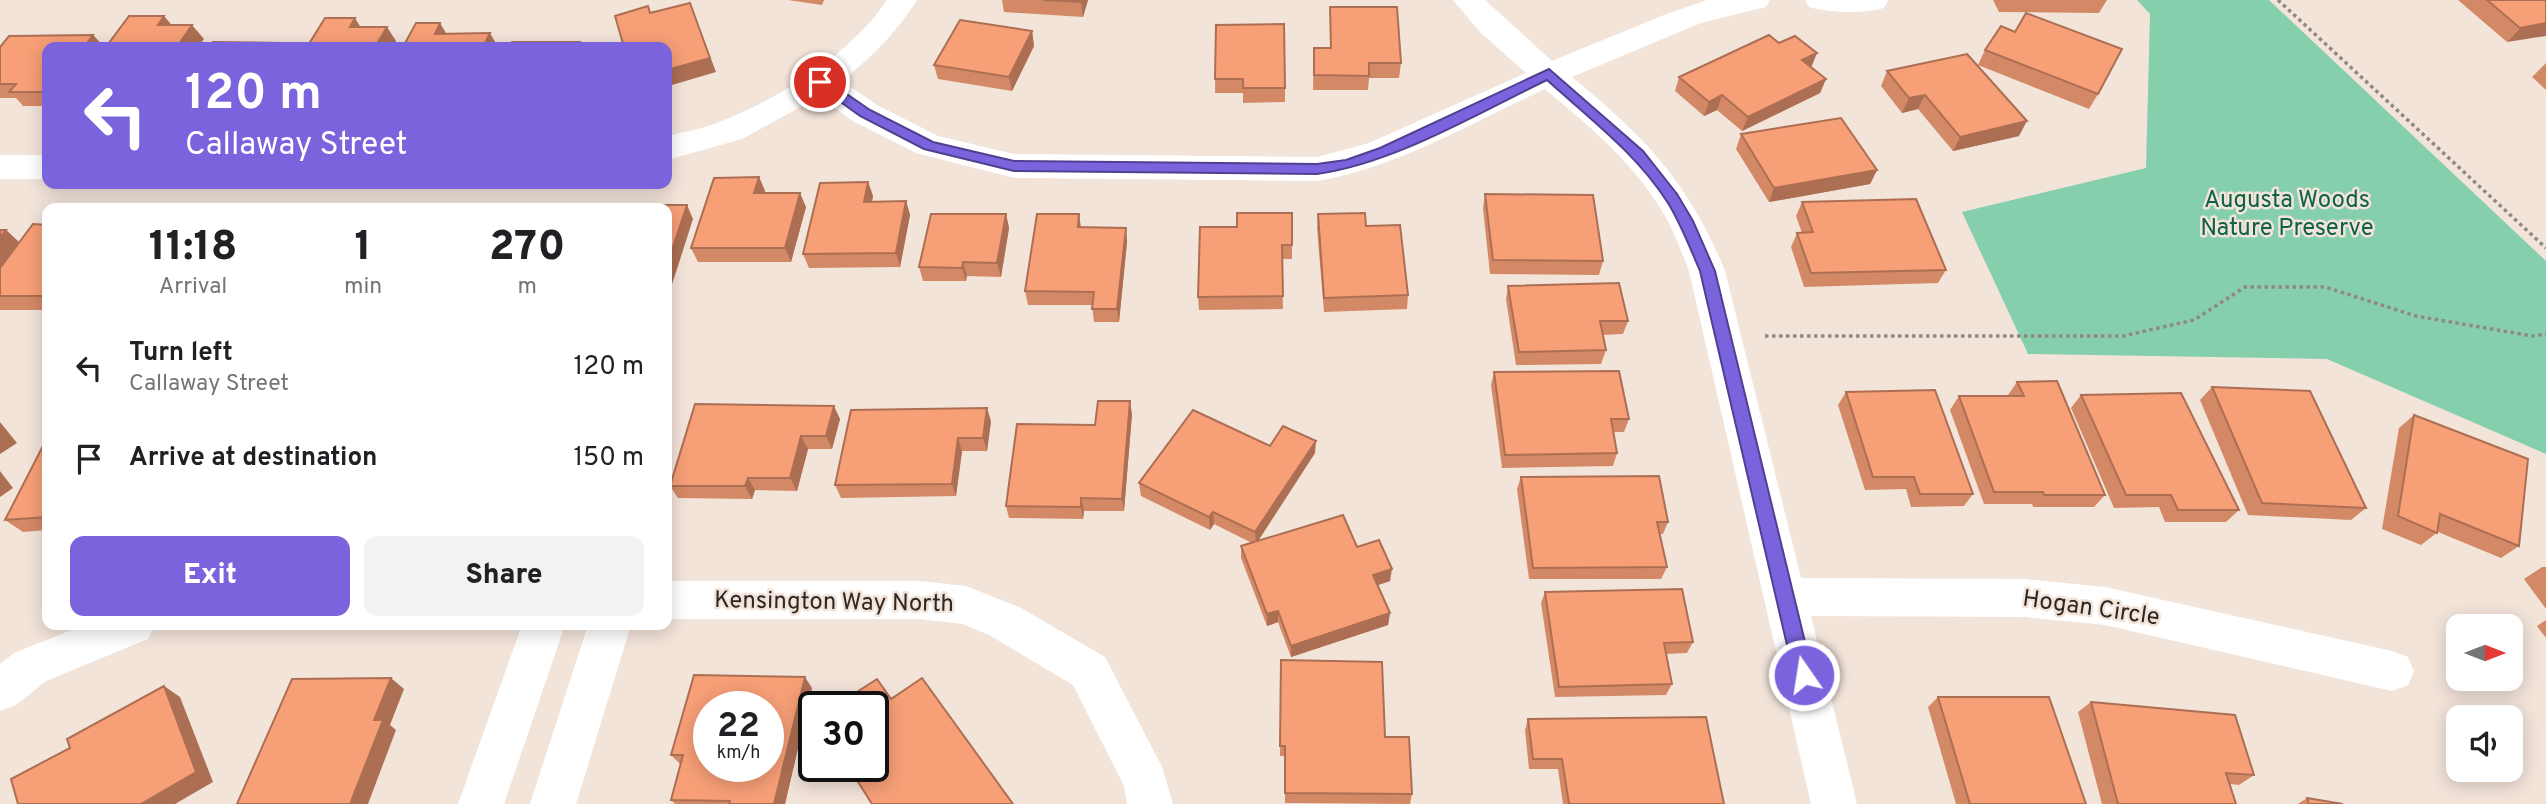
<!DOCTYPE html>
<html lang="en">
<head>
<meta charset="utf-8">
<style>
  :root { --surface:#fff; --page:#f2f2f2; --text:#202124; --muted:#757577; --accent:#7b63de }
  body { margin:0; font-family:Overpass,sans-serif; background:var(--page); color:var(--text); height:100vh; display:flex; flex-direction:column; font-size:26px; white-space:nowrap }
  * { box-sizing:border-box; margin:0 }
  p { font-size:23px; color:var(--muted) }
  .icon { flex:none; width:38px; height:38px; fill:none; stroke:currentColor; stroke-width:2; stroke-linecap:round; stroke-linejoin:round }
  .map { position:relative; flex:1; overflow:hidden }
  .panel { position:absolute; left:42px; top:203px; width:630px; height:427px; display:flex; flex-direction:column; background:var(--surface); border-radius:14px; box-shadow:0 4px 18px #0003 }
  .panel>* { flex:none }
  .top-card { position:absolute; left:42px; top:42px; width:630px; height:147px; border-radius:14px; box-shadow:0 4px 18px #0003; background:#7b63de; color:#fff; overflow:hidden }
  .needle { width:46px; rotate:90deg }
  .buttons { position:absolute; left:2446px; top:614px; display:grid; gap:14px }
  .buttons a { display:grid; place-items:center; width:77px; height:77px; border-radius:14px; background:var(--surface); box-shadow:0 4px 18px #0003; font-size:35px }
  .speed { position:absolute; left:693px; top:691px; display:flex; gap:14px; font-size:35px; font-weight:700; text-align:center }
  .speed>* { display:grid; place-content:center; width:91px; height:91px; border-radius:50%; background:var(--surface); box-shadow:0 4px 18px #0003; line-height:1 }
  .speed small { font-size:18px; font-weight:400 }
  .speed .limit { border:4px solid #111; border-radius:10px; background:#fff; color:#111 }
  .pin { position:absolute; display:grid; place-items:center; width:60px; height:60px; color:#fff; margin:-30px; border:4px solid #fff; border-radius:50%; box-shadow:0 2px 7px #0007 }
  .me { position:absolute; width:77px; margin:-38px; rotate:347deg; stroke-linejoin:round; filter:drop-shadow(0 0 5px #0008) }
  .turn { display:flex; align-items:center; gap:24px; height:147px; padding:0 28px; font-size:32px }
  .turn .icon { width:91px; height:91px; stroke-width:2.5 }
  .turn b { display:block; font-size:49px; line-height:60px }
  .eta { display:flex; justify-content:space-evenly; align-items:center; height:119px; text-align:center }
  .eta b { font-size:42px; font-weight:800; line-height:49px }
  .cta { display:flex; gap:14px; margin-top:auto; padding:14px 28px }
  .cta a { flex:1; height:80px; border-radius:14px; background:var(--accent); color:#fff; font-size:28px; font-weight:800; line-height:80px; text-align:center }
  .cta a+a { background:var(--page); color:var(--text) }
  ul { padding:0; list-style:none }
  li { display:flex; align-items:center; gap:21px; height:91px; padding:0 28px }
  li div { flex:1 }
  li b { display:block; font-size:26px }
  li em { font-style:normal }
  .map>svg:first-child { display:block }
  .green { fill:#86cfad }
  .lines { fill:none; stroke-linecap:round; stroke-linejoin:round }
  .path { stroke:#928881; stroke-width:3.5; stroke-dasharray:3.5 3.5; stroke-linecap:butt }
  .street { fill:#fff; fill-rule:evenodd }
  .wall { fill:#d48966 }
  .shaded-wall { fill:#ad6f53 }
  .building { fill:#f79f77; stroke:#ad6f53; stroke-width:2; fill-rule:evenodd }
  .route { fill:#7b63de; stroke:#504090; stroke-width:2 }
  .labels { text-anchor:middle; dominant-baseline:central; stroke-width:5; stroke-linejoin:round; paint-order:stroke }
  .park-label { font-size:24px; fill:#0e6246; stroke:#f3e4da }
  .street-label { font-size:24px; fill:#2d2824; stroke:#f3e4da }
</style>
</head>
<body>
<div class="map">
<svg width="2546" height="804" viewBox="0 0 2546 804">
  <rect width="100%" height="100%" fill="#f3e4da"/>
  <path class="green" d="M2137 0H2269L2546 261V454L2327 359 2028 354 1962 212 2146 168 2150 14Z"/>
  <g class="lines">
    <path class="path" d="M2278 0 2546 248
      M1765 336H2123L2194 320 2245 287H2325L2416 316 2532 336 2546 334"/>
    <path class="street" d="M887 0H917C896 33 872 57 842 81L877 105 938 136 1014 154 1317 157 1369 143 1526 73 1481 33 1453 0H1485L1552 61 1664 15 1707 0H1770L1766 7 1701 23 1572 77C1646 138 1688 181 1725 271L1801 578 2025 579 2105 587 2392 651 2408 657 2414 671 2408 685 2392 691 2105 625 2025 617 1811 616 1857 804H1811L1689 271C1681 251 1674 230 1662 211 1634 163 1588 125 1545 89 1471 123 1398 167 1317 181L1014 178 916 153 853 121 819 97 742 139 667 160V136C684 132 702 129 719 122 778 100 852 53 887 0Z
      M1805 0H1888V1L1884 8C1862 14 1831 13 1809 7Z
      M0 155H47V179H0Z
      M667 581H919L966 586 1021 608 1105 657 1162 767 1173 804H1127L1124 786 1073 685 991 636 963 624 919 619H667Z
      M84 625H155L148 639 46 681 16 705 0 711V664L14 653Z
      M522 625H565L504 804H458Z
      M588 625H631L576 804H530Z"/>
  </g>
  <path class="wall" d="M788 0H824L822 5Z
    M1002 0H1088L1083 17 1004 12Z
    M1993 0H2107L2099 13 1999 12Z
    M2458 0H2546L2507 42Z
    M1330 7 1401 63 1399 78H1369L1368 90H1313L1314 48H1330Z
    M1216 25 1285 88V102L1243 103V93H1215Z
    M1032 31 1034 46 1012 91 938 79 934 65Z
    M93 35 104 47H47V106H23L16 98H0V47Z
    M1985 50 2098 94 2089 109 1978 65Z
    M2546 63V90L2532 77Z
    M1811 67 1826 79 1820 93 1742 131 1717 110 1704 116 1675 91 1679 77Z
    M1887 71 2019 136 1953 151 1918 109 1902 113 1881 86Z
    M1741 134 1877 170 1870 184 1769 202 1736 149Z
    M759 177 765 191 764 193 806 207 791 262H698L691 248Z
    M868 182 873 196 872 202 906 201 910 215 900 267 809 268 803 254Z
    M1485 194 1603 261 1599 275 1490 274 1483 208Z
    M1802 202 1946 270 1938 283 1804 287 1791 247 1797 233H1802L1796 216Z
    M1292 213V259H1282L1283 309 1199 310 1198 297 1237 227Z
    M1006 214 1009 228 1001 277 967 276 966 281H923L919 267Z
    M1318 214 1366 226 1408 295 1407 309 1324 312 1317 228Z
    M47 225V310H0V230H6L19 242Z
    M1081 228H1126L1127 242 1119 322H1094L1092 305H1028L1025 291Z
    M1508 286 1628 321 1623 334 1602 335 1606 350 1601 364 1516 365 1506 299Z
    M1494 372 1629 419 1624 432H1614L1617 453 1613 466 1502 468 1491 385Z
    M2017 382 2105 495 2094 507H2033L2032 504H1984L1950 410 1959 396H2008V395Z
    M2212 387 2366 508 2351 520 2248 515 2200 400Z
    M1846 392 1973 494 1964 506 1911 507 1906 489 1865 490 1838 405Z
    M2081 395 2239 510 2226 522H2165L2159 507 2114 508 2071 408Z
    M1132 414 1124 511H1084L1083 519 1009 518 1006 506 1095 425Z
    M2414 415 2519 546 2501 558 2438 532 2421 545 2382 529 2399 428Z
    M840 419 832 449H808L797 491 755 490 752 499 678 498 670 486Z
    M991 421 987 451H962L956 496 841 498 835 485Z
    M47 438V530L23 532 5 520Z
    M1270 446 1315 453 1258 541 1357 547 1390 581 1378 585 1390 613 1388 625 1291 657 1278 622 1267 626 1241 558V546L1252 543 1214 524 1210 530 1141 496 1139 483Z
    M1521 477 1668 522 1663 534H1660L1667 567 1661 579H1529L1517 489Z
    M2542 567H2546V609L2524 579Z
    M1545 592 1693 642 1687 653 1666 654 1672 684 1666 695 1555 697 1541 603Z
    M2546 620V638L2537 626Z
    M1281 660 1385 737 1412 794 1410 804 1285 803V756H1280Z
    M812 688 785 804H675L671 800 681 765 671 755Z
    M1938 697 2086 804H1956L1928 707Z
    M2091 702 2254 775 2239 785 2230 784 2236 804H2102L2078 712Z
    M1528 719 1724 804H1563L1558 769H1529L1525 730Z
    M2307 798 2343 804H2298Z"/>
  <path class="shaded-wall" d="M1082 0H1088L1083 17 1081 2Z
    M690 3 716 72 672 85 670 79 667 80V70Z
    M164 16 176 30 158 25Z
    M355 18 364 33 350 27Z
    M440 23 449 38 435 34Z
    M2546 23V36L2507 42 2520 28Z
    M192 25 204 39 198 47H177Z
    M387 27 396 41 393 47H375Z
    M1032 31 1034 46 1012 91 1009 77Z
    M490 33 498 47H483Z
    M93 35 104 47H84Z
    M1817 53 1811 68 1802 60Z
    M1826 79 1820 93 1742 131 1748 117Z
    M1722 95 1717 110 1704 116 1709 102Z
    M1925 95 1918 109 1902 113 1909 98Z
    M2027 121 2019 136 1953 151 1960 137Z
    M1877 170 1870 184 1769 202 1774 188Z
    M759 177 765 191 760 207 754 193Z
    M868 182 873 196 869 216 864 202Z
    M800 193 806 207 791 262 785 248Z
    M906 201 910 215 900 267 896 253Z
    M687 205 693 219 668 297 667 294V265Z
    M1006 214 1009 228 1001 277 997 263Z
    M1079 214 1081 228 1078 227Z
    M1126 228 1127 242 1119 322 1117 309Z
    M6 230 21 244 0 272V237Z
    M963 262 967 276 966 281 962 268Z
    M1130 401 1132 414 1124 511 1122 499Z
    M834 406 840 419 832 449 826 436Z
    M987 408 991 421 987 451 983 438Z
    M0 422 17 443 0 454Z
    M801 436 808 449 797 491 790 478Z
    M958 438 962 451 956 496 952 484Z
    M1316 441 1315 453 1256 544 1255 532Z
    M0 471 13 488 0 497Z
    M748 478 755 490 752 499 745 486Z
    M1081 498 1084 511 1083 519 1081 507Z
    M1213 512 1214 524 1210 530 1209 517Z
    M1392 569 1390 581 1372 587 1373 575Z
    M1278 611V622L1267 626V614Z
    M1390 613 1388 625 1291 657V646Z
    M805 677 812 688 785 804H774Z
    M391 678 404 689 390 725 396 730 368 804H350L374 720Z
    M164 686 180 697 213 782 175 804H141Z"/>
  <path class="building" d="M1043 0H1082L1081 2Z
    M2487 0H2546V23L2520 28Z
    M690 3 710 58 667 70V47H624L615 16 648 6 650 13Z
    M1330 7H1397L1401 63H1369V76L1314 75V48H1331Z
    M2026 13 2122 49 2098 94 1985 50 2001 26 2015 32Z
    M129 16H164L158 25H192L177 47H106Z
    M325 18H355L350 27H387L375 47H307Z
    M960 20 1032 31 1009 77 934 65Z
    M416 23H440L435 34 490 33 483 47H403Z
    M1284 24 1285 88H1243V79H1215L1216 25Z
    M93 35 84 47H47V92H9L16 84H0V47L9 36Z
    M1769 35 1779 43 1795 36 1817 53 1802 60 1826 79 1748 117 1722 95 1709 102 1679 77Z
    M213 42 282 43 279 47H209Z
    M512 42H580L578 47H510Z
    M1967 54 2027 121 1960 137 1925 95 1909 98 1887 71Z
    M1841 118 1877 170 1774 188 1741 134Z
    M759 177 754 193H800L785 248H691L714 178Z
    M868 182 864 202 906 201 896 253 803 254 820 183Z
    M1485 194 1593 195 1603 261 1493 260Z
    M1916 199 1946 270 1811 273 1797 233 1813 232 1802 202Z
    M593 205H687L667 265V208H592Z
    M1237 213H1292V245H1282L1283 296 1198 297 1200 227H1237Z
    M1365 213 1366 226 1400 225 1408 295 1324 298 1318 214Z
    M931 214H1006L997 263 963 262 962 268 919 267Z
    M1037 214H1079L1078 227 1126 228 1117 309H1092L1094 292 1025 291Z
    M33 224 47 225V296H0V268Z
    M0 230H6L0 237Z
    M1619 283 1628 321H1600L1606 350 1519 352 1508 286Z
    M1619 371 1629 419H1611L1617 453 1505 455 1494 372Z
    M2057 381 2105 495H2044L2043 492H1994L1959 396H2024L2017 382Z
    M2212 387 2310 391 2366 508 2262 503Z
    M1935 390 1973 494H1920L1914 477H1873L1846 392Z
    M2181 393 2239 510H2178L2171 495H2126L2081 395Z
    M1098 401H1130L1122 499 1081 498V507L1006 506 1017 424 1095 425Z
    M695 404 834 406 826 436H801L790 478H748L745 486H670Z
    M987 408 983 438H958L952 484 835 485 851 410Z
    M1193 410 1270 446 1283 426 1316 441 1255 532 1213 512 1209 517 1139 483Z
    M2414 415 2528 459 2519 546 2440 514 2437 533 2398 516Z
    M47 438V517L5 520Z
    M1659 476 1668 522H1657L1667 567 1533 568 1521 477Z
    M1343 515 1357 547 1379 540 1392 569 1373 575 1390 613 1291 646 1278 611 1267 614 1241 546Z
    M1682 589 1693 642 1664 643 1672 684 1559 687 1545 592Z
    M1281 660 1382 662 1385 737H1409L1412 794 1285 793V746H1280Z
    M694 675 805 677 774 804H729L730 801 671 800 683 755H671ZM709 707H768V766H709Z
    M391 678 374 720H383L350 804H237L292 679Z
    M922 678 1013 804H872L848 766H873V707H847L843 701 877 679 891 699Z
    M164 686 196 772 141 804H18L11 779 70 748 67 739Z
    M1938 697H2049L2086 804H1970Z
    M2091 702 2235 715 2254 775 2226 773 2236 804H2118Z
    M1706 717 1724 804H1569L1562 759H1533L1528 719Z
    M2307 798 2343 804H2309Z"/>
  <path class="route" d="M1549 69 1643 151 1677 194 1693 221 1715 271 1813 675 1810 681 1804 683 1797 681 1794 675 1700 271C1690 248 1681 224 1668 203 1637 154 1589 118 1547 80 1476 114 1395 163 1317 174L1014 171 924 149 860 116 813 82 820 78 825 79 870 110 933 142 1014 161 1317 164 1346 160 1380 148Z"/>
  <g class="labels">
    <g class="park-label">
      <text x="2287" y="201">Augusta Woods<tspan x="2287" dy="28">Nature Preserve</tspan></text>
    </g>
    <g class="street-label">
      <text transform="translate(834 603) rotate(1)">Kensington Way North</text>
      <text transform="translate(2091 609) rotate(8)">Hogan Circle</text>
    </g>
  </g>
</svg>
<div class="buttons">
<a><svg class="needle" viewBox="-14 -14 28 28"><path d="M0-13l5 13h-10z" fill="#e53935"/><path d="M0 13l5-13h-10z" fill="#757577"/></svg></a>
<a><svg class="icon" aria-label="sound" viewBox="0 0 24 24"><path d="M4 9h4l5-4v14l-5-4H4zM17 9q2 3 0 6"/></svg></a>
</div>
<div class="speed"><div>22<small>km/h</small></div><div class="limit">30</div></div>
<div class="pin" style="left:820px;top:82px;background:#d93025"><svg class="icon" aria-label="arrive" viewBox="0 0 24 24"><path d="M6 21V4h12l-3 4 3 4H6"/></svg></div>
<svg class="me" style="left:1804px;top:675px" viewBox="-20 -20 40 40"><circle r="17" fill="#7b63de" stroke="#fff" stroke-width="3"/><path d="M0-11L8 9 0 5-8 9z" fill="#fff"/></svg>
<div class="top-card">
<div class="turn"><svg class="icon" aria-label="left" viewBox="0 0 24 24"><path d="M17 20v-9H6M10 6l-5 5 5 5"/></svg><div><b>120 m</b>Callaway Street</div></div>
</div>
<section class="panel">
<div class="eta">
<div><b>11:18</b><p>Arrival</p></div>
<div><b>1</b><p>min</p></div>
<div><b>270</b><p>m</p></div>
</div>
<ul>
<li><svg class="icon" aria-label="left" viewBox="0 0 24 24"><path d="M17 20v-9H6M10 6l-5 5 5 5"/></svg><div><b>Turn left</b><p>Callaway Street</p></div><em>120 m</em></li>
<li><svg class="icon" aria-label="arrive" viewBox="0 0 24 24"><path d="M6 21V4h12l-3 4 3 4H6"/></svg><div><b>Arrive at destination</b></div><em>150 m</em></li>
</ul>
<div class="cta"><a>Exit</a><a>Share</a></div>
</section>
</div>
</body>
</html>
